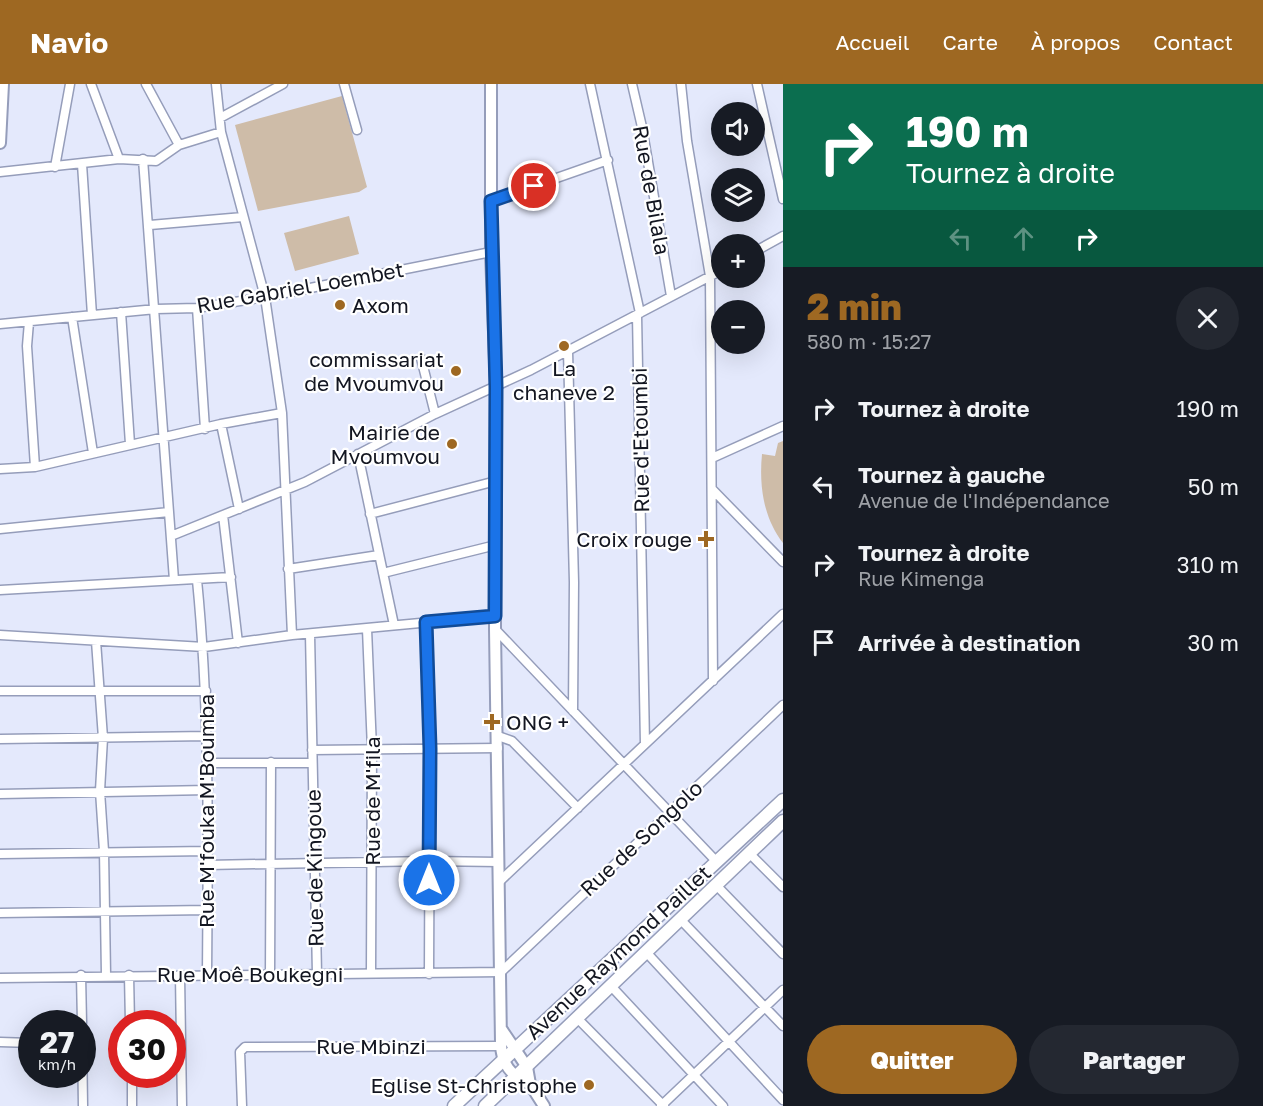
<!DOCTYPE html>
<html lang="fr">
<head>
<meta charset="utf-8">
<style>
  :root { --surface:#171b24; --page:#242831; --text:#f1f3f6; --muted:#9ea1a6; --accent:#9e6822 }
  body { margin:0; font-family:"Golos Text",sans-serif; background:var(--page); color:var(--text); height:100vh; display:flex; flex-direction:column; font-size:22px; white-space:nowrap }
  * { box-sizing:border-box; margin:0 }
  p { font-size:20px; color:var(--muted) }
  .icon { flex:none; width:33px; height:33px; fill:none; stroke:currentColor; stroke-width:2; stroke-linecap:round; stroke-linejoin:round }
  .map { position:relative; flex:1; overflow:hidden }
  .drawer { display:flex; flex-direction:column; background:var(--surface); width:480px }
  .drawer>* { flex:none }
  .top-card { background:#0b6e4f; color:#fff; overflow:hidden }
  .fabs { position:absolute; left:711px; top:18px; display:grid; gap:12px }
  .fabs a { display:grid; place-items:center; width:54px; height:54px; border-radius:50%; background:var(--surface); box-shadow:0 6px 24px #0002; font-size:30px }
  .speed { position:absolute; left:18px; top:926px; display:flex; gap:12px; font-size:30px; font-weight:700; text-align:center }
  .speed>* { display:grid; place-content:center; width:78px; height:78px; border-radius:50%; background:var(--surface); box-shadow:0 6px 24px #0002; line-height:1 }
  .speed small { font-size:15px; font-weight:400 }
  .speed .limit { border:9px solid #d22; background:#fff; color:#111 }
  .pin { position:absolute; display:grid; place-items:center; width:51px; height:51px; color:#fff; margin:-26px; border:3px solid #fff; border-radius:50%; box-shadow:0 2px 6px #0007 }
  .me { position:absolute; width:66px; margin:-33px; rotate:0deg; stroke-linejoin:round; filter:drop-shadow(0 0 4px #0008) }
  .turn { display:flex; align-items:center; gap:21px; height:126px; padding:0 24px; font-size:27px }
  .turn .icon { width:78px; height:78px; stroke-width:2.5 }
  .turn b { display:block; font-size:42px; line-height:51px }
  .lanes { display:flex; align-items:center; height:57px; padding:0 24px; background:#0003; justify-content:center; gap:30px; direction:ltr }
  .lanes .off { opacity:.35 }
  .round { display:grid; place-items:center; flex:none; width:63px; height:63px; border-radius:32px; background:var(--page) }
  .headline { display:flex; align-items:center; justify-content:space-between; height:102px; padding:0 24px }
  h1 { font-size:36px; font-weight:800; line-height:45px; color:var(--accent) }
  .primary-button { display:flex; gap:12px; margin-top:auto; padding:12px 24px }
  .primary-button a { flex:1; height:69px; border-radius:36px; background:var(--accent); color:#fff; font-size:24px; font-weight:800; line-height:69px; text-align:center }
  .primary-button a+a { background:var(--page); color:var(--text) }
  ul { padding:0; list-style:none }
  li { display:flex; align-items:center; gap:18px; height:78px; padding:0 24px }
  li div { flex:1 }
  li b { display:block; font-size:22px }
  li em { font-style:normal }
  header { display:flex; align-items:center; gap:36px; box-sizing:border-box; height:84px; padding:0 30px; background:var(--accent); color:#fff }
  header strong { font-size:28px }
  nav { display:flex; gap:33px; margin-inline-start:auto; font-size:21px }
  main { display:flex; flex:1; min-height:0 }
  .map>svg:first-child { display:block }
  .green { fill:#cebca8 }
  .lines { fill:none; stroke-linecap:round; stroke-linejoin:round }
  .minor-casing { stroke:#959dba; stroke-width:11 }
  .tertiary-casing { stroke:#959dba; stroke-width:14 }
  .secondary-casing { stroke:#959dba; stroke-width:15 }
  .minor { stroke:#fff; stroke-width:8 }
  .tertiary { stroke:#fff; stroke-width:10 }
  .secondary { stroke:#fff; stroke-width:12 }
  .route-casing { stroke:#114b97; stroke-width:15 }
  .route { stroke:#1a73e8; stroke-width:10 }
  .poi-dot { fill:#9e6822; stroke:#fff; stroke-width:2 }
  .labels { text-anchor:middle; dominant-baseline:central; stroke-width:4.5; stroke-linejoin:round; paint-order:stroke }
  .street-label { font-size:21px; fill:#131621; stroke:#fff }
  .poi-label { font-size:21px; fill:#131621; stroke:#fff; text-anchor:end }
</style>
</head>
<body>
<header>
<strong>Navio</strong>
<nav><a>Accueil</a><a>Carte</a><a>À propos</a><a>Contact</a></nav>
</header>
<main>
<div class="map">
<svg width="783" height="1022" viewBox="0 0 783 1022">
  <rect width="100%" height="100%" fill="#e4e9fc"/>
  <path class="green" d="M342 12 367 103 359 108 258 127 235 41Z
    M349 132 359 170 295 187 284 149Z
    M783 357V459C763 433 759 401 762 370L775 372 778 359Z"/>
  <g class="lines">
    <defs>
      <path id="minor" d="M91 0 119 75
        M146 0 179 61
        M216 0 221 48 265 213 282 329 292 551
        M344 0 357 46
        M590 0 640 229
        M632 0 642 43 671 212
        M681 0 687 57 710 192 713 597
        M757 0 783 115
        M220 34 283 0
        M143 75 174 496
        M82 80 92 231
        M55 83 70 0
        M0 88 119 75 156 77 179 61 221 48
        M491 117 608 76
        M150 141 243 133
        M754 168 783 152
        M197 224 205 345
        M121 228 130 360
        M637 231 645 660
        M72 233 93 369
        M29 238 27 262 35 383
        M0 240 156 225 197 224 265 213 491 168
        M568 267 574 498 573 627
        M421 274 435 330
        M221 340 239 425
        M358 370 394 541
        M712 374 783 342
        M0 385 35 383 221 340 282 329
        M712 405 783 478
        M370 430 496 397
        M223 431 238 559
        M0 445 169 428
        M171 452 305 398 435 330 531 286 722 186
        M288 485 379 471
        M383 489 496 461
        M197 496C210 627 208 759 207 891
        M0 506 231 493
        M426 538 430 665 429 890
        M367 545 372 665 371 889
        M495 545 716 777
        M310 550 317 890
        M0 551 204 563 292 551 495 532
        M96 557 103 654 100 707 104 767 106 891
        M0 607H206
        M498 652 512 657 578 724
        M0 655 208 652
        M312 666 498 664
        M208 679H312
        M0 710 208 706
        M749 769 783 803
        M0 770 207 767
        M207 781 429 777 499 778
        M500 797 783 530
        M716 801 783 870
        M0 829 207 826
        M680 835 783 942
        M646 868 783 1016
        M81 891 82 939
        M129 891 130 939
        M180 891 182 1022
        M270 891 271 678
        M0 894 501 888 783 621
        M611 902 723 1022
        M578 935 664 1022
        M82 954 83 1022
        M0 958 32 959
        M132 990V1022
        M242 1022 240 968 245 963 501 962
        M661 1022 783 906"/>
      <path id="tertiary" d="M491 0V168L496 303 495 545 501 959C501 980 511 992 530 1000
        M0 59 3 0
        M502 946 527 983 530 1000 544 1022"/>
      <path id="secondary" d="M454 1022 783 716
        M485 1022 783 737"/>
    </defs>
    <use href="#minor" class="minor-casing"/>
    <use href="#tertiary" class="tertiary-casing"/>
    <use href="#secondary" class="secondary-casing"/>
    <use href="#minor" class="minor"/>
    <use href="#tertiary" class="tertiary"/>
    <use href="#secondary" class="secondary"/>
  </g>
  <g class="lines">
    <defs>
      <path id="route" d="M429 796 430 665 426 538 495 532 496 303 491 117 534 102"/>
    </defs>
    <use href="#route" class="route-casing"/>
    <use href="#route" class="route"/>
  </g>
  <g class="poi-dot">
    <circle cx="340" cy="221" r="6"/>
    <circle cx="564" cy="262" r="6"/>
    <circle cx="456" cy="287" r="6"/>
    <circle cx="452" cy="360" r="6"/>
    <path d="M703 446h6v6h6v6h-6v6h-6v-6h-6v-6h6z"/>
    <path d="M489 629h6v6h6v6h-6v6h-6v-6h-6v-6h6z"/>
    <circle cx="589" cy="1001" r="6"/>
  </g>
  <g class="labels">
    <g class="street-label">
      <text transform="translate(652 106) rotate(80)">Rue de Bilala</text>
      <text transform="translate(300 203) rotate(-10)">Rue Gabriel Loembet</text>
      <text transform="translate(640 356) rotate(-91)">Rue d'Etoumbi</text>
      <text transform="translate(372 717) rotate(-90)">Rue de M'fila</text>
      <text transform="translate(206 727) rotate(-90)">Rue M'fouka M'Boumba</text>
      <text transform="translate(641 754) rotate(-43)">Rue de Songolo</text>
      <text transform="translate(314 784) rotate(-91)">Rue de Kingoue</text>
      <text transform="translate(618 868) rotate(-43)">Avenue Raymond Paillet</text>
      <text x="250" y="890">Rue Moê Boukegni</text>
      <text x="371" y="962">Rue Mbinzi</text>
    </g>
    <g class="poi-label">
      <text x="352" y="221" text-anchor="start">Axom</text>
      <text x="444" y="275">commissariat<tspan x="444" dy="24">de Mvoumvou</tspan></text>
      <text x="564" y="284" text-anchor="middle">La<tspan x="564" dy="24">chaneve 2</tspan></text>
      <text x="440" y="348">Mairie de<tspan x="440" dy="24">Mvoumvou</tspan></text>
      <text x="692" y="455">Croix rouge</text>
      <text x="506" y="638" text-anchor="start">ONG +</text>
      <text x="577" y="1001">Eglise St-Christophe</text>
    </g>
  </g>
</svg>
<div class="fabs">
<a><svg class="icon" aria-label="sound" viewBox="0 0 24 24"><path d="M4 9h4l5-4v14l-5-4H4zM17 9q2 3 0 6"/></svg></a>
<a><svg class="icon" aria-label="layers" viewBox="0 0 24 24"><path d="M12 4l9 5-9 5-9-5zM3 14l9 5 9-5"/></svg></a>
<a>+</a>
<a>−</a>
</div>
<div class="speed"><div>27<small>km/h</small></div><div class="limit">30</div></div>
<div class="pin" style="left:534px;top:102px;background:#d93025"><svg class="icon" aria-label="arrive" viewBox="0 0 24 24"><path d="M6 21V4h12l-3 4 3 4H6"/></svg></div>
<svg class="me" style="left:429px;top:796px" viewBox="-20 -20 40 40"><circle r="17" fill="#1a73e8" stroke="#fff" stroke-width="3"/><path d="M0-11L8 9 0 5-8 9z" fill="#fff"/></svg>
</div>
<section class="drawer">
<div class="top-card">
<div class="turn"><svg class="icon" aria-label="right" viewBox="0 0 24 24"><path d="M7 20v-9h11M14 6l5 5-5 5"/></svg><div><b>190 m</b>Tournez à droite</div></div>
<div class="lanes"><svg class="icon off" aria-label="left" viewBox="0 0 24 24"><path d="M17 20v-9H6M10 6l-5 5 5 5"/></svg><svg class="icon off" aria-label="ahead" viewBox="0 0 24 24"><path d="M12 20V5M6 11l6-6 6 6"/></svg><svg class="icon" aria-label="right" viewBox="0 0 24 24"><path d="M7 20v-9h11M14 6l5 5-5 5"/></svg></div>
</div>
<div class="headline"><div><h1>2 min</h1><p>580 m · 15:27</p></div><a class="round"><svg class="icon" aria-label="close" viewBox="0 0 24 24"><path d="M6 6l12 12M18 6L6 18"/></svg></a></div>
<ul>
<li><svg class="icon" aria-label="right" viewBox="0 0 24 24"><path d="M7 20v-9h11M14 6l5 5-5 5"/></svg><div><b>Tournez à droite</b></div><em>190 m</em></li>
<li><svg class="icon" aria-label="left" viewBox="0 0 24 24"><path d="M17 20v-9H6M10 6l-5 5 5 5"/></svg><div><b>Tournez à gauche</b><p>Avenue de l'Indépendance</p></div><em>50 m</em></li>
<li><svg class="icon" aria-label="right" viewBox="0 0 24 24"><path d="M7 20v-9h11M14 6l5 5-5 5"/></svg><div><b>Tournez à droite</b><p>Rue Kimenga</p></div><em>310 m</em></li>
<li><svg class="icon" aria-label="arrive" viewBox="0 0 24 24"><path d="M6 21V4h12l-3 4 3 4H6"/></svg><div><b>Arrivée à destination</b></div><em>30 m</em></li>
</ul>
<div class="primary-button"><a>Quitter</a><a>Partager</a></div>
</section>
</main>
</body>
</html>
